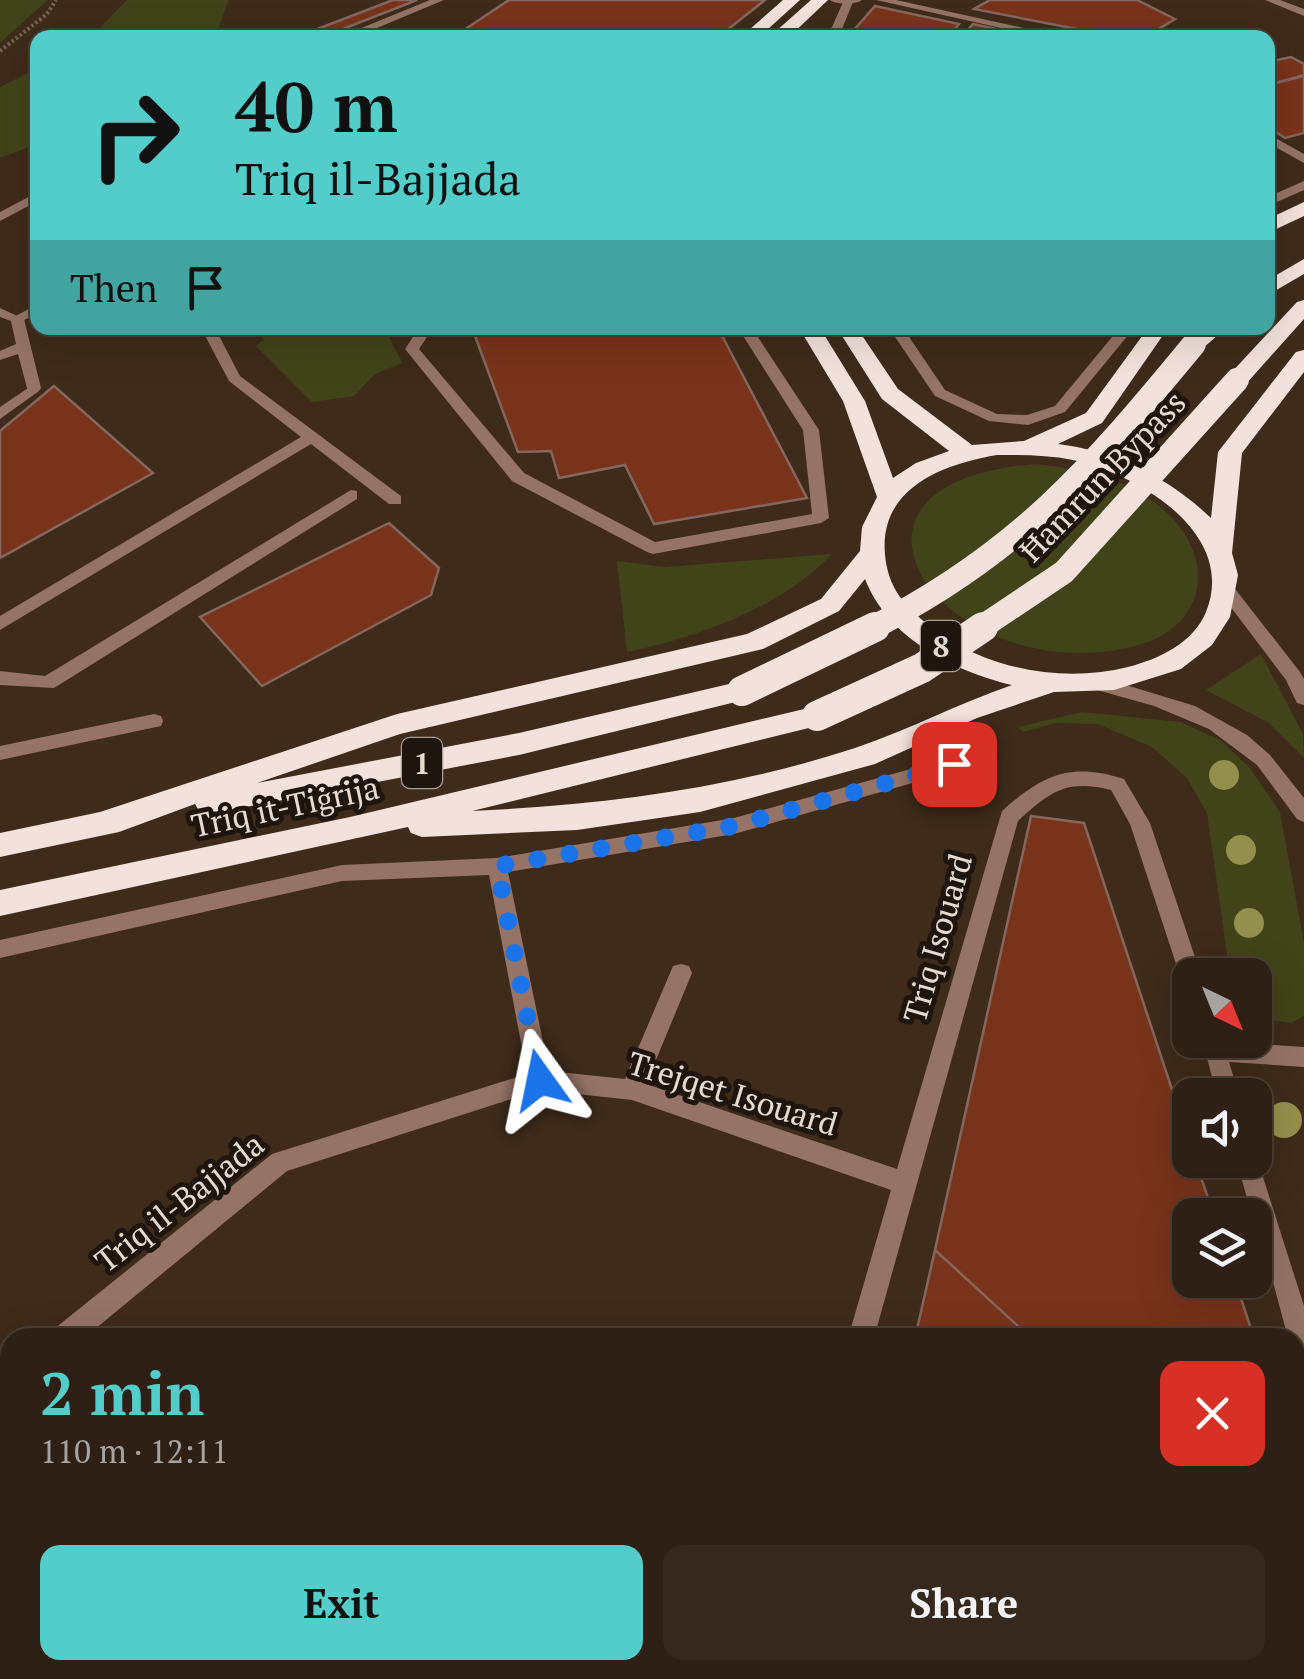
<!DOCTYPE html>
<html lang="en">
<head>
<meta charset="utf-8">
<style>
  :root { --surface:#2e2014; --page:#36281d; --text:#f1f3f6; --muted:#a7a3a0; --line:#493e34; --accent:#53cdc9 }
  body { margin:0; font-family:"PT Serif",serif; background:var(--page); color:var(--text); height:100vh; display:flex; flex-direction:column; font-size:38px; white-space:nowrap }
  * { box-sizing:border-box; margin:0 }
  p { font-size:32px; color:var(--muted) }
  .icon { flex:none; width:55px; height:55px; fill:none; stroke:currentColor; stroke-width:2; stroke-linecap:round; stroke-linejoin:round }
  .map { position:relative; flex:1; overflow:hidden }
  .side { position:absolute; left:0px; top:1328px; width:1305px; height:352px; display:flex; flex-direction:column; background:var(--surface); border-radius:30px 30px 0 0; box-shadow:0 10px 40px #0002,0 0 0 2px var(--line) }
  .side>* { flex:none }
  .banner { position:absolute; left:30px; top:30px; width:1245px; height:305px; border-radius:20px; box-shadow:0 10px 40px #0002,0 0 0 2px var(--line); background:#53cdc9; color:#111; overflow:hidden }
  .needle { width:65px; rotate:137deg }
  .controls { position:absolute; left:1172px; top:958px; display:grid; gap:20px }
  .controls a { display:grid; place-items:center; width:100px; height:100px; border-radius:20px; background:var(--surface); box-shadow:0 10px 40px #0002,0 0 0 2px var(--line); font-size:50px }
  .pin { position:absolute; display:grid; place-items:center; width:85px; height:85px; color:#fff; margin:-42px; border-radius:20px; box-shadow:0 5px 15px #0006 }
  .me { position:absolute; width:110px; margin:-55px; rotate:348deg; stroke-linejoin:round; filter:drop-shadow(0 0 8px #0008) }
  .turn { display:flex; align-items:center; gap:35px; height:210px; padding:0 40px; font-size:45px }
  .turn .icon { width:130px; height:130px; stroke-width:2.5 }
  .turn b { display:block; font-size:70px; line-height:85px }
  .then { display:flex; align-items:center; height:95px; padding:0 40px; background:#0003; gap:20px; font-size:38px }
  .round { display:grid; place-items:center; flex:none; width:105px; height:105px; border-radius:20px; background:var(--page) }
  .head { display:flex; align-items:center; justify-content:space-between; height:170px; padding:0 40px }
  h1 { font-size:60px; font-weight:800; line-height:75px; color:var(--accent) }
  .cta { display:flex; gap:20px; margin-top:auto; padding:20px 40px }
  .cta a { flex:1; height:115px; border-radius:20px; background:var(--accent); color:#111; font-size:40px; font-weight:800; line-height:115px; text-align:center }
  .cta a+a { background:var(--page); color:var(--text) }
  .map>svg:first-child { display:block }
  .green { fill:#414418 }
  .building { fill:#79331b; stroke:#84675e; stroke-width:2.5 }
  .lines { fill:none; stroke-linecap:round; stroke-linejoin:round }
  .path-far1 { stroke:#756455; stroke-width:4; stroke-dasharray:2.5 2.5; stroke-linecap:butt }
  .path { stroke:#756455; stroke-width:6; stroke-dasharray:5 5; stroke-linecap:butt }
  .lane { fill:#957367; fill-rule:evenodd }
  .street { fill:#957367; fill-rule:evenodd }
  .highway { fill:#f3e2dc; fill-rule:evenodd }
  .highway-bridge-far1 { stroke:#f3e2dc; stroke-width:24 }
  .highway-bridge { stroke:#f3e2dc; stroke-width:30 }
  .tree { fill:#948f4c }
  .route { stroke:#1a73e8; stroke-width:18; stroke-dasharray:0 32.4 }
  .labels { text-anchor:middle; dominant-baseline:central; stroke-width:10; stroke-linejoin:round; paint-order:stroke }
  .shield { fill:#1e150e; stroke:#aba096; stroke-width:2.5 }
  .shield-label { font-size:30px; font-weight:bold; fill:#e7dbd0 }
  .street-label { font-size:32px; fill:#e7dbd0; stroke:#1e150e }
</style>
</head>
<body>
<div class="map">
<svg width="1304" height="1679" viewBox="0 0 1304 1679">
  <rect width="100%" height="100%" fill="#3e2b1a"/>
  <path class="green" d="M0 0H48L0 43Z
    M127 0H229L215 37H91Z
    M37 68V144L0 158V87Z
    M250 328H392L388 335 402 363 375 374 354 396 312 402 256 346 264 339Z
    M1037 464C1080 470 1123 477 1158 505 1221 555 1209 632 1127 648 940 687 799 481 1037 464Z
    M832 554C781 608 698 637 627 652L617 561 665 567Z
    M1261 654 1303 734 1304 758 1269 723 1206 690Z
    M1082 712 1180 722 1220 740 1249 767 1280 812 1304 943V1016L1291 1023 1255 1017V975H1230L1207 813 1187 778 1152 747 1098 724 1055 723 1023 732 1018 727Z"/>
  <path class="building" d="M393 0H417L320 38H294Z
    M765 0 717 38H452L509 0Z
    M990 0H1137L1175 19 1144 38H1123L974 9Z
    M875 6 959 24 948 38H847Z
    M973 24 1037 38H961Z
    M1291 57 1304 64V75L1268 85V62Z
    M1304 76V133L1285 138 1268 127V85Z
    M472 328H718L807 498 654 524 625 465 559 478 551 451 518 452Z
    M54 386 153 473 0 558V431Z
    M389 523 439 568 431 595 262 686 200 617Z
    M1031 816 1084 823 1190 1144V1160H1195L1214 1215H1190V1280H1235L1254 1338H1031L935 1250Z
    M935 1250 1031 1338H915Z
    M1295 1485 1304 1489V1645L1295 1644Z"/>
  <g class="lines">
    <path class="path-far1" d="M0 51 47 14 56 0"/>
    <path class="path" d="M978 753 991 748"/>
    <path class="lane" d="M844 0 853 2 842 29 833 38H821L832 27Z
      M1304 181V190L1268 206V197Z
      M0 308 24 319 41 388 39 391H29L27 388 18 354 0 360V351L16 344 11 321 0 317Z
      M419 328H433L419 349 524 473 655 542 812 514 803 430 738 328H752L819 430 829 518 821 523 653 554 647 552 512 481 405 349Z"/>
    <path class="street" d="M430 0H444L353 38H337Z
      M830 0H862C855 5 837 5 830 0Z
      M876 0H896L1069 38H1046Z
      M1265 0H1280L1304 9V16Z
      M1268 134 1304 154V163L1268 143Z
      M38 192V201L0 221V212Z
      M38 304V314L17 323 10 319Z
      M201 328H215L240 376 401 496V504H389L311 444 0 630V616L301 437 229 381Z
      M889 328H903L945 390 997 414 1027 415 1055 406 1117 331 1129 334 1065 412 1028 425 989 421 935 396Z
      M34 384 39 385V391L0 419V407Z
      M351 490 357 491V499L54 688 0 685V671L45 676Z
      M1226 583 1232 585 1300 672 1304 679V705L1297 703 1286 680 1220 593 1217 589Z
      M1096 676 1195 706 1247 735 1270 755 1304 798V822L1297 819 1257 765 1209 729 1154 706 1090 688 1087 683 1090 678Z
      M154 714 161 716 163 721 161 726 0 760V746Z
      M954 757 964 764 961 769 734 834 508 872 549 1071 625 1079 673 966 681 964 689 966 692 973 646 1084 897 1169 1002 811C1043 775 1069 762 1124 779L1150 823 1201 975H1190V984L1182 982 1130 824 1111 790C1066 779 1050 792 1018 821L874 1338H848L891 1190 632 1100 540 1090 287 1171 84 1338H50L54 1329 272 1154 527 1074 489 875 342 881 0 958V940L342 865 497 858 734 818Z
      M1202 1040 1304 1047V1067L1229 1062 1239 1095H1217Z
      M1255 1152 1304 1306V1361L1295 1357V1338H1288L1255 1215H1252L1236 1160H1255Z
      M10 1367V1397L0 1401V1371Z
      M0 1537 10 1541V1574L0 1570Z
      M113 1670H149L153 1679H117Z
      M753 1670H783L781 1679H751Z"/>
    <path class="highway" d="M783 0H800L758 38H740Z
      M811 0H828L788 38H775V32Z
      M1304 202V216L1268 233V219Z
      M1304 259V274L1268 295V280Z
      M1304 300V319L1245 385H1229L1226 380 1229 375 1297 302Z
      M799 328H820L865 401 893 478 916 463 949 451 882 399 837 328H857L898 389 972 445 1024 441 1086 413 1148 328H1168L1102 423 1058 444C1116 451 1168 477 1211 518L1218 452 1296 352 1304 350V372L1242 453 1232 553 1238 575 1230 617 1212 645 1181 669 1114 690 1054 692 977 718 875 764 700 812 577 830 422 837 411 833 408 827 0 916V890L350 817 817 706 827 709 831 716 827 723 817 726 472 811C603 805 730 789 855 748 909 730 959 703 1012 685 953 671 888 638 865 579L839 611 763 649 400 734 257 783 519 733 742 681 752 684 756 691 752 698 519 755 209 814 199 811 195 804 119 832 0 857V833L100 812 397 714 747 634 821 599 860 551 862 527 877 497 843 401ZM997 455C1022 455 1048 455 1073 460 1137 474 1238 533 1206 612 1193 643 1159 659 1128 667 1049 687 952 662 900 597 891 585 886 569 885 554 879 488 943 464 997 455Z
      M1202 328H1226L1202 349H1186L1183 344Z"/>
    <path class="highway-bridge-far1" d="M870 629C1018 554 1091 469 1194 344
      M979 629 1064 572 1237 380"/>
    <path class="highway-bridge" d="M742 691 875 627
      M817 716 922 668 983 627"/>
  </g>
  <g class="tree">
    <circle cx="1224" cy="775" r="15"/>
    <circle cx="1241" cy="850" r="15"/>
    <circle cx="1249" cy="923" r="15"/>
    <circle cx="1284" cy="1120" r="18"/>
  </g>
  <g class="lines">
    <path class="route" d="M540 1080 497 866 734 826 954 764"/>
  </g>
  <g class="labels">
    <g class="shield">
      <rect x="921" y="621" width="40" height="50" rx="8"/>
      <rect x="402" y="738" width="40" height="50" rx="8"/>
    </g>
    <g class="shield-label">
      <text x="941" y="646">8</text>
      <text x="422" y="763">1</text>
    </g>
    <g class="street-label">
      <text transform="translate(1102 476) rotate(-46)">Ħamrun Bypass</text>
      <text transform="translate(285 806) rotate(-12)">Triq it-Tiġrija</text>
      <text transform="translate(937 938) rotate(-74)">Triq Isouard</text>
      <text transform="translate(733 1093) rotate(17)">Trejqet Isouard</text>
      <text transform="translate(179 1202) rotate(-38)">Triq il-Bajjada</text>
    </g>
  </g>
</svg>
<div class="controls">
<a><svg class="needle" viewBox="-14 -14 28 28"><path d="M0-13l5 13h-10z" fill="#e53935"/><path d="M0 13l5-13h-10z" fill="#a7a3a0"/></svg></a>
<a><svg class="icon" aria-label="sound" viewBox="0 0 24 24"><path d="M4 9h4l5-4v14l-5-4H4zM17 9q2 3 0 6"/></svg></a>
<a><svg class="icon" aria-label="layers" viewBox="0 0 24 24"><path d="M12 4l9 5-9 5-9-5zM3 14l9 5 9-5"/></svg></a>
</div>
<div class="pin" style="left:954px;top:764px;background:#d93025"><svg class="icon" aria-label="arrive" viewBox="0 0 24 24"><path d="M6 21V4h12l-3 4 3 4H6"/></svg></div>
<svg class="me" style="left:540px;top:1080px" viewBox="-20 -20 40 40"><path d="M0-17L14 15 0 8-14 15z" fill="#1a73e8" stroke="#fff" stroke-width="4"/></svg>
<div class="banner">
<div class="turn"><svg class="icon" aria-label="right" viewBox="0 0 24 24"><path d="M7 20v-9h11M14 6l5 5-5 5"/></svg><div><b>40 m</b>Triq il-Bajjada</div></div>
<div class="then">Then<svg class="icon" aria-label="arrive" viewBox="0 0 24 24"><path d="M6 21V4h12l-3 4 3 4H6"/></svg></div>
</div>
<section class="side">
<div class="head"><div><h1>2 min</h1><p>110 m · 12:11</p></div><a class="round" style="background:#d93025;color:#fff"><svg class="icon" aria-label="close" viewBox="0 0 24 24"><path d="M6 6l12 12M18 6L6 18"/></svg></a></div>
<div class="cta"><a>Exit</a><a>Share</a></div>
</section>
</div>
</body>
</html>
